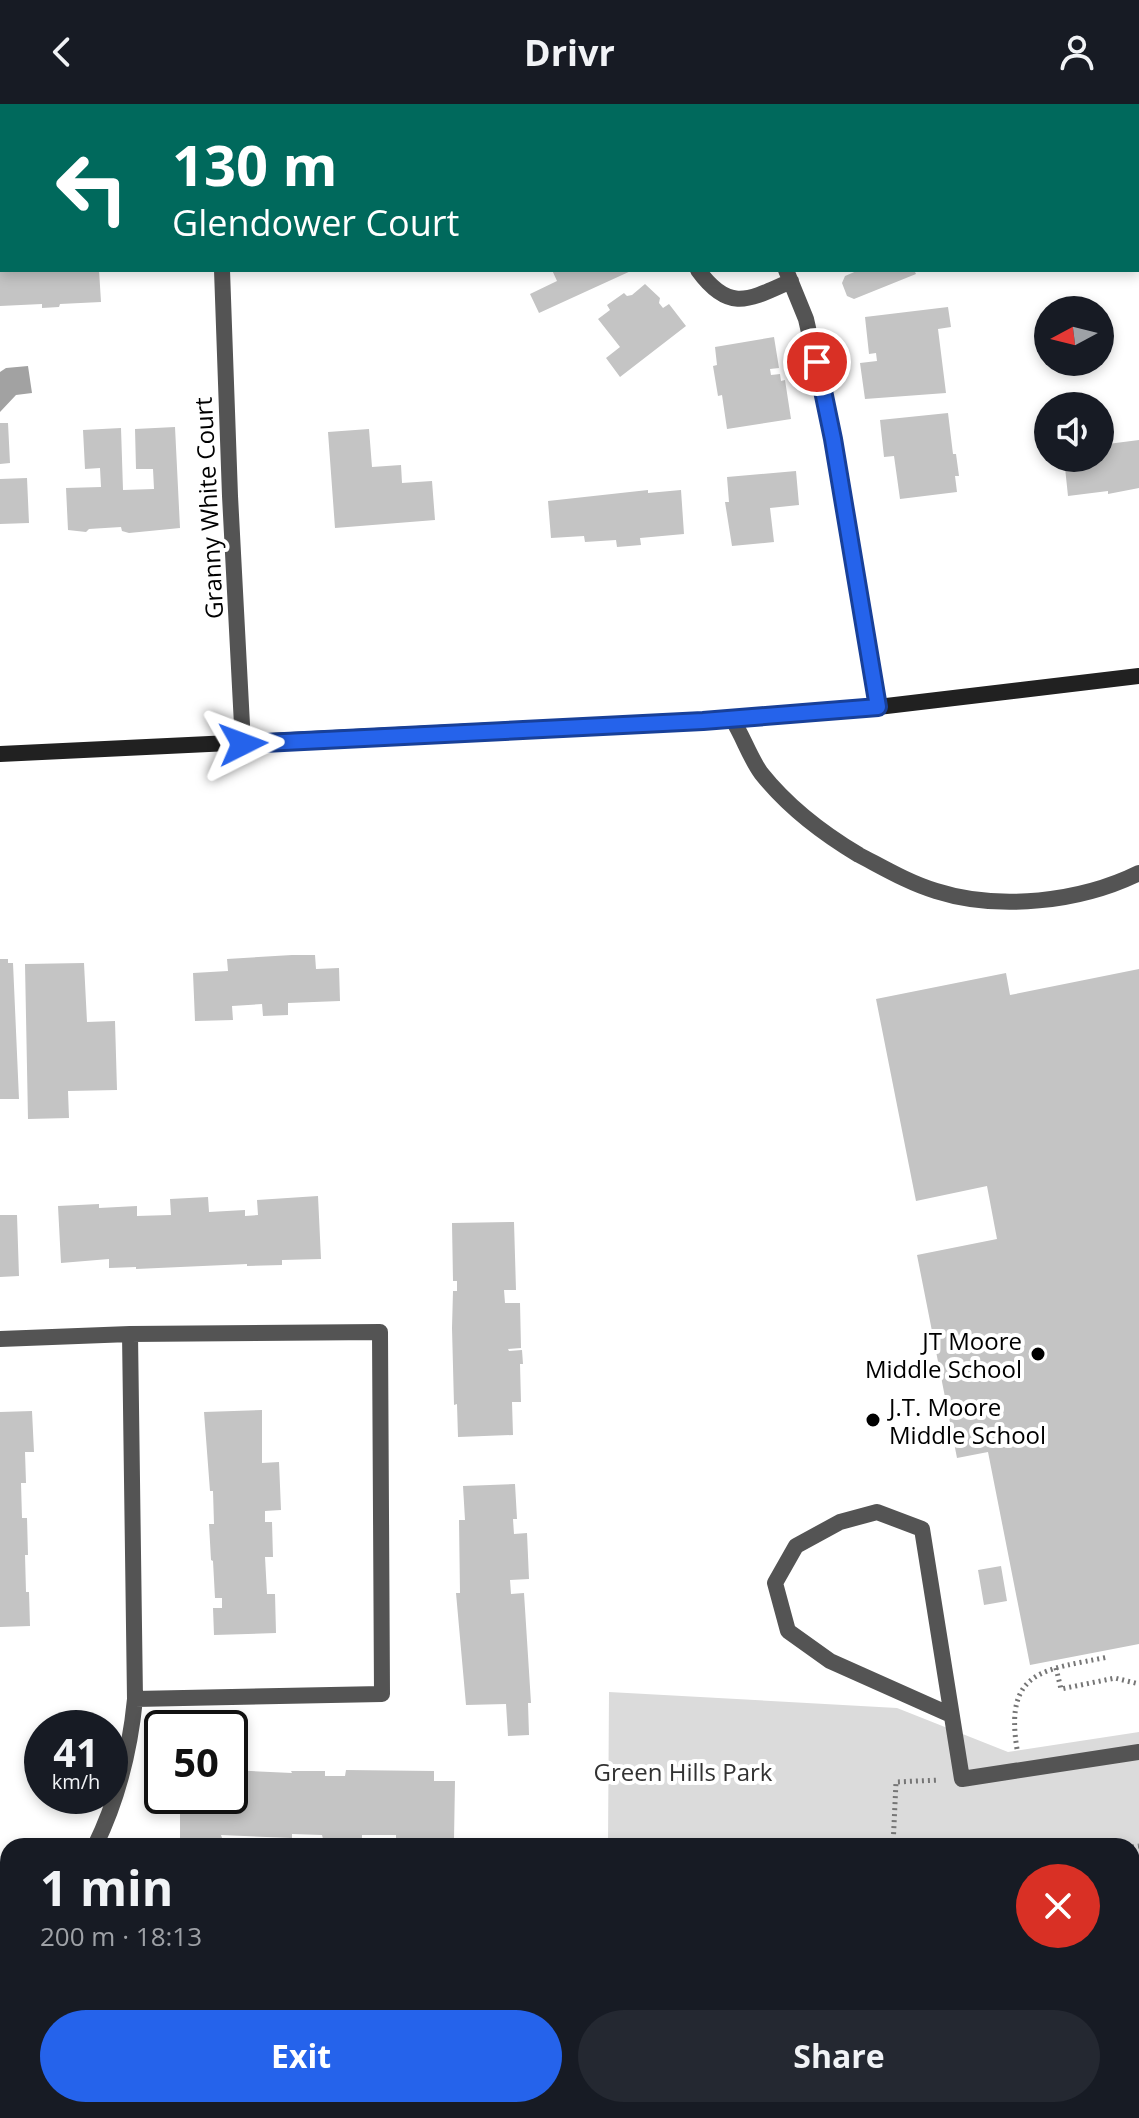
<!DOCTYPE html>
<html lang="en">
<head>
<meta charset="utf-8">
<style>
  :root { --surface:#171b24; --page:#242831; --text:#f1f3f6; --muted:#9ea1a6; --accent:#2563eb }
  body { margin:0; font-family:"Open Sans",sans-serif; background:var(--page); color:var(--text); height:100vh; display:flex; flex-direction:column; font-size:30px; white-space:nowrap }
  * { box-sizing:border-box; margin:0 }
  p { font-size:26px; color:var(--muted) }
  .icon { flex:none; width:44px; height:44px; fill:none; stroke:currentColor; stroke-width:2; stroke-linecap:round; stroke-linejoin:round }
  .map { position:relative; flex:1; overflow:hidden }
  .details { position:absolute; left:0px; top:1734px; width:1140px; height:280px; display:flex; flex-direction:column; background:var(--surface); border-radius:24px 24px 0 0; box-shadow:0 4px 12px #0003 }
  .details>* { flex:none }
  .banner { position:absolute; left:0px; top:0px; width:1140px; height:168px; box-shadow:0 4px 12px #0003; background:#00695c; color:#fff; overflow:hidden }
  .needle { width:52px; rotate:263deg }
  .fabs { position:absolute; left:1034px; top:192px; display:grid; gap:16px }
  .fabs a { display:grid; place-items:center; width:80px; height:80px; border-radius:50%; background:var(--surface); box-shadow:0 4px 12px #0003; font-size:40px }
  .speed { position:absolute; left:24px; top:1606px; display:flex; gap:16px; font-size:40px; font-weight:700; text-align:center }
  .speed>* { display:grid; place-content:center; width:104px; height:104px; border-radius:50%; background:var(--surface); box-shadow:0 4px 12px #0003; line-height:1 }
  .speed small { font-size:20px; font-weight:400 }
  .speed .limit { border:4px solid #111; border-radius:12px; background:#fff; color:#111 }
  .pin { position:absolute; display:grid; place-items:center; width:68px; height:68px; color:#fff; margin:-34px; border:4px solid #fff; border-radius:50%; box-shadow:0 2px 8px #0007 }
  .me { position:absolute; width:88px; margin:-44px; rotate:87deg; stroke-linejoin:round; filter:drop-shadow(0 0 6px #0008) }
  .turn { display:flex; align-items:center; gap:28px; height:168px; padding:0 40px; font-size:36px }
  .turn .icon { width:104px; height:104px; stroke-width:2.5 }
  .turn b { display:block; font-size:56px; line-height:68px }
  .round { display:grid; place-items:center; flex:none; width:84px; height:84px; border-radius:42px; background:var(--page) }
  .overview { display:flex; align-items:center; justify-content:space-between; height:136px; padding:0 40px }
  h1 { font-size:48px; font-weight:700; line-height:60px }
  .button { display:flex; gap:16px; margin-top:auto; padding:16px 40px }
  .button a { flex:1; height:92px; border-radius:48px; background:var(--accent); color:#fff; font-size:32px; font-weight:700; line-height:92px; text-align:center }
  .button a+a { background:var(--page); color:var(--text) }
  header { display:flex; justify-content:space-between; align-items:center; height:104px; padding:0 40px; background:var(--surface); font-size:36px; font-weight:700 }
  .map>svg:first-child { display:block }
  .green { fill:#dbdbdb }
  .water { fill:#a2a2a2 }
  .building { fill:#c4c4c4 }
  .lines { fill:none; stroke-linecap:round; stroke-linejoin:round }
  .path { stroke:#767676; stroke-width:5; stroke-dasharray:2 4; stroke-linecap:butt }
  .lane { stroke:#545454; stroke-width:16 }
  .street { stroke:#545454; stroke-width:16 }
  .secondary { stroke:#212121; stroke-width:16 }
  .route-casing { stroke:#184099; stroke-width:20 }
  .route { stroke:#2563eb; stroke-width:14 }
  .poi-dot { fill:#000; stroke:#fff; stroke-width:3 }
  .labels { text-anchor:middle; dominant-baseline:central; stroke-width:8; stroke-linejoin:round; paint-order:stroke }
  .street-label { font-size:24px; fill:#000; stroke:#fff }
  .poi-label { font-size:24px; fill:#000; stroke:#fff; text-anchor:end }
  .park-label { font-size:24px; fill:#323232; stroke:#fff }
</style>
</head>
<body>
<header><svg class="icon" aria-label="back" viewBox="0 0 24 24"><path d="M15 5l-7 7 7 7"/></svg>Drivr<svg class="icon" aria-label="person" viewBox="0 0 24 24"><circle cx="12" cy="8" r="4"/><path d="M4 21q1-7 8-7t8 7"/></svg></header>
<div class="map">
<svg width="1139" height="2014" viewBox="0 0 1139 2014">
  <rect width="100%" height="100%" fill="#fff"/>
  <path class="green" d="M609 1588 897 1604 1008 1648 1139 1628V2014H607V2006H1132V1742H608Z"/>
  <path class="water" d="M28 262 32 289 16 291 0 308V268L6 264Z"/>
  <path class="building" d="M0 166H99L101 198 60 200 59 203 42 204V200L0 202Z
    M552 166H633L539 209 530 190 557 177Z
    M859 166H914L916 170 854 195 847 192 842 179 845 172Z
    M645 180 660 194 659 199 663 204 669 200 686 222 620 273 606 254 620 243 598 215 610 206 607 201 624 189 627 192 632 191Z
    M948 203 951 223 938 225 946 289 865 295 860 259 877 257 876 249 869 250 865 213Z
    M774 233 779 264 770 265 771 271 780 270 781 277 785 276 791 315 727 325 722 291 718 292 713 262 717 261 715 243Z
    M948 309 953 350H956L959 372H955L957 388 900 395 894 352 884 353 880 316Z
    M0 319H8L10 359 0 360Z
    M175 323 180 424 129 429 122 427 121 423 89 425 86 428 68 426 66 384 101 383 100 364 85 365 83 326 121 324 123 386 154 385 153 365H136L135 325Z
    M369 325 372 363 401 361 402 379 432 377 435 416 335 424 328 328Z
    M1139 336V384L1108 390V387L1068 392 1064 354H1100V341Z
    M796 367 799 401 770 404 774 438 732 442 725 398H729L727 373Z
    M27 374 29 419 0 420V375Z
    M648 386V389L681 386 684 430 640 434 641 441 617 443 616 436 585 438 584 432 551 434 548 397Z
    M292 851H315L316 865 339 864 340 897 288 899V911L263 912 262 900 232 902 233 916 195 917 193 869 228 867 227 855Z
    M0 855H8V859H13L19 995H0Z
    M84 859 87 918 115 917 117 986 68 987 69 1014 28 1015 25 860Z
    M1139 865V1540L1030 1561 988 1348 957 1354 917 1151 997 1135 987 1082 916 1097 876 895 1006 869 1010 891Z
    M318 1092 321 1155 282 1156V1161L247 1162V1160L136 1165V1163L109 1164V1155L61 1159 58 1102 99 1100V1104L137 1102V1112L171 1111 170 1095 208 1093 209 1108 245 1106V1112L258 1111 257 1096Z
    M0 1111H17L19 1172 0 1173Z
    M514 1118 516 1186H504L505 1199H520L521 1244 508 1245 509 1247 522 1246 523 1260H520L521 1298H512L513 1331 458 1333 457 1300 454 1301 452 1224 453 1187H457V1177H453L452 1119Z
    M262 1306V1359L279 1358 281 1406 265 1407V1418H272L273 1453H265L267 1490H275L276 1529 214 1531 213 1504H222V1494H215L213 1457 211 1456 209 1420H214L213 1387H210L204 1308Z
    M32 1307 34 1348H25L26 1379H21L22 1414H27L28 1451H25L26 1488H29L30 1522 0 1523V1308Z
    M515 1380 517 1415H513L514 1430 527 1429 529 1475 510 1476 511 1490 524 1489 531 1599H528L529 1631 508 1632 506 1600 466 1601 456 1489H460L459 1416H465L463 1382Z
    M1001 1462 1007 1497 984 1501 978 1466Z
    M230 1666 292 1669 291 1667H325V1672H345L346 1666 434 1667V1677H455L454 1735 396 1736V1731H362V1736L323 1735 322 1731 292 1730V1734L221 1731 222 1734H180V1692H230Z
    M161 2006H213V2010L161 2009Z
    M295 2006H438V2011L367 2014V2011H330L331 2014H295Z"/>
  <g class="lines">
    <path class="path" d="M1056 1564 1061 1585 1115 1574 1139 1580
      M1017 1645C1004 1565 1045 1566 1108 1553
      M893 1742 896 1678 939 1676
      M1132 1743 1139 1742
      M846 2006 851 2014
      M1047 2006 1048 2014"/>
    <path class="lane" d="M732 615C743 632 749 652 761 669 788 703 822 729 859 751 884 764 909 779 936 787 999 807 1080 798 1139 769
      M951 1611 830 1557 788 1527 775 1479 796 1442 840 1418 877 1408 922 1425 962 1675 1139 1648"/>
    <path class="street" d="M215 0V2
      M222 166 230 392 243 640
      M698 166C729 209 749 196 791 177
      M786 166 806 215 833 335 878 603
      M130 1230 380 1228 382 1590 135 1595
      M0 1235 130 1230 135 1595C130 1647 118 1695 95 1742
      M0 1836 8 1832
      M4 2014 8 1858"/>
    <path class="secondary" d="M0 650 732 615 878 603 1139 572"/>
  </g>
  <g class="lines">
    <defs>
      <path id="route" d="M243 640 703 617 878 603 833 335 817 258"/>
    </defs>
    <use href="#route" class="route-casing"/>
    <use href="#route" class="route"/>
  </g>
  <g class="poi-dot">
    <circle cx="1038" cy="1250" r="8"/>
    <circle cx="873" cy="1316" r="8"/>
  </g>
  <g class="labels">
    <g class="street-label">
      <text transform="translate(208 404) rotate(-93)">Granny White Court</text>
    </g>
    <g class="poi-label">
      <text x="1022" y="1236">JT Moore<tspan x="1022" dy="28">Middle School</tspan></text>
      <text x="889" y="1302" text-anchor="start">J.T. Moore<tspan x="889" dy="28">Middle School</tspan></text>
    </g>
    <g class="park-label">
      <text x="683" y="1667">Green Hills Park</text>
    </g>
  </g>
</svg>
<div class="fabs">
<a><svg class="needle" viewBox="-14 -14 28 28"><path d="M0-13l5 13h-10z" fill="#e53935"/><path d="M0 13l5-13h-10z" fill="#9ea1a6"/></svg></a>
<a><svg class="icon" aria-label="sound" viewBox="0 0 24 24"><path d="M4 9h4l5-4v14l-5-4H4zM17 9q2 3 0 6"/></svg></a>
</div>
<div class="speed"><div>41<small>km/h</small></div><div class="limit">50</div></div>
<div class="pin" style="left:817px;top:258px;background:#d93025"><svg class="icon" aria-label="arrive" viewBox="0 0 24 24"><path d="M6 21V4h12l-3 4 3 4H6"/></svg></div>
<svg class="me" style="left:243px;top:640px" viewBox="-20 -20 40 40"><path d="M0-17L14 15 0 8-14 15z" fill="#2563eb" stroke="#fff" stroke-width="4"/></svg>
<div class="banner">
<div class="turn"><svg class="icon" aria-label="left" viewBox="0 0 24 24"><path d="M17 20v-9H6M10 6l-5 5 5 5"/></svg><div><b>130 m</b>Glendower Court</div></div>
</div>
<section class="details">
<div class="overview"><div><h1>1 min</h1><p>200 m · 18:13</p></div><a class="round" style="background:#d93025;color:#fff"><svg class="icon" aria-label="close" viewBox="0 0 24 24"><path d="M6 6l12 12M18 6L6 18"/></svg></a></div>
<div class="button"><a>Exit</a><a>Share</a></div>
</section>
</div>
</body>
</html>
